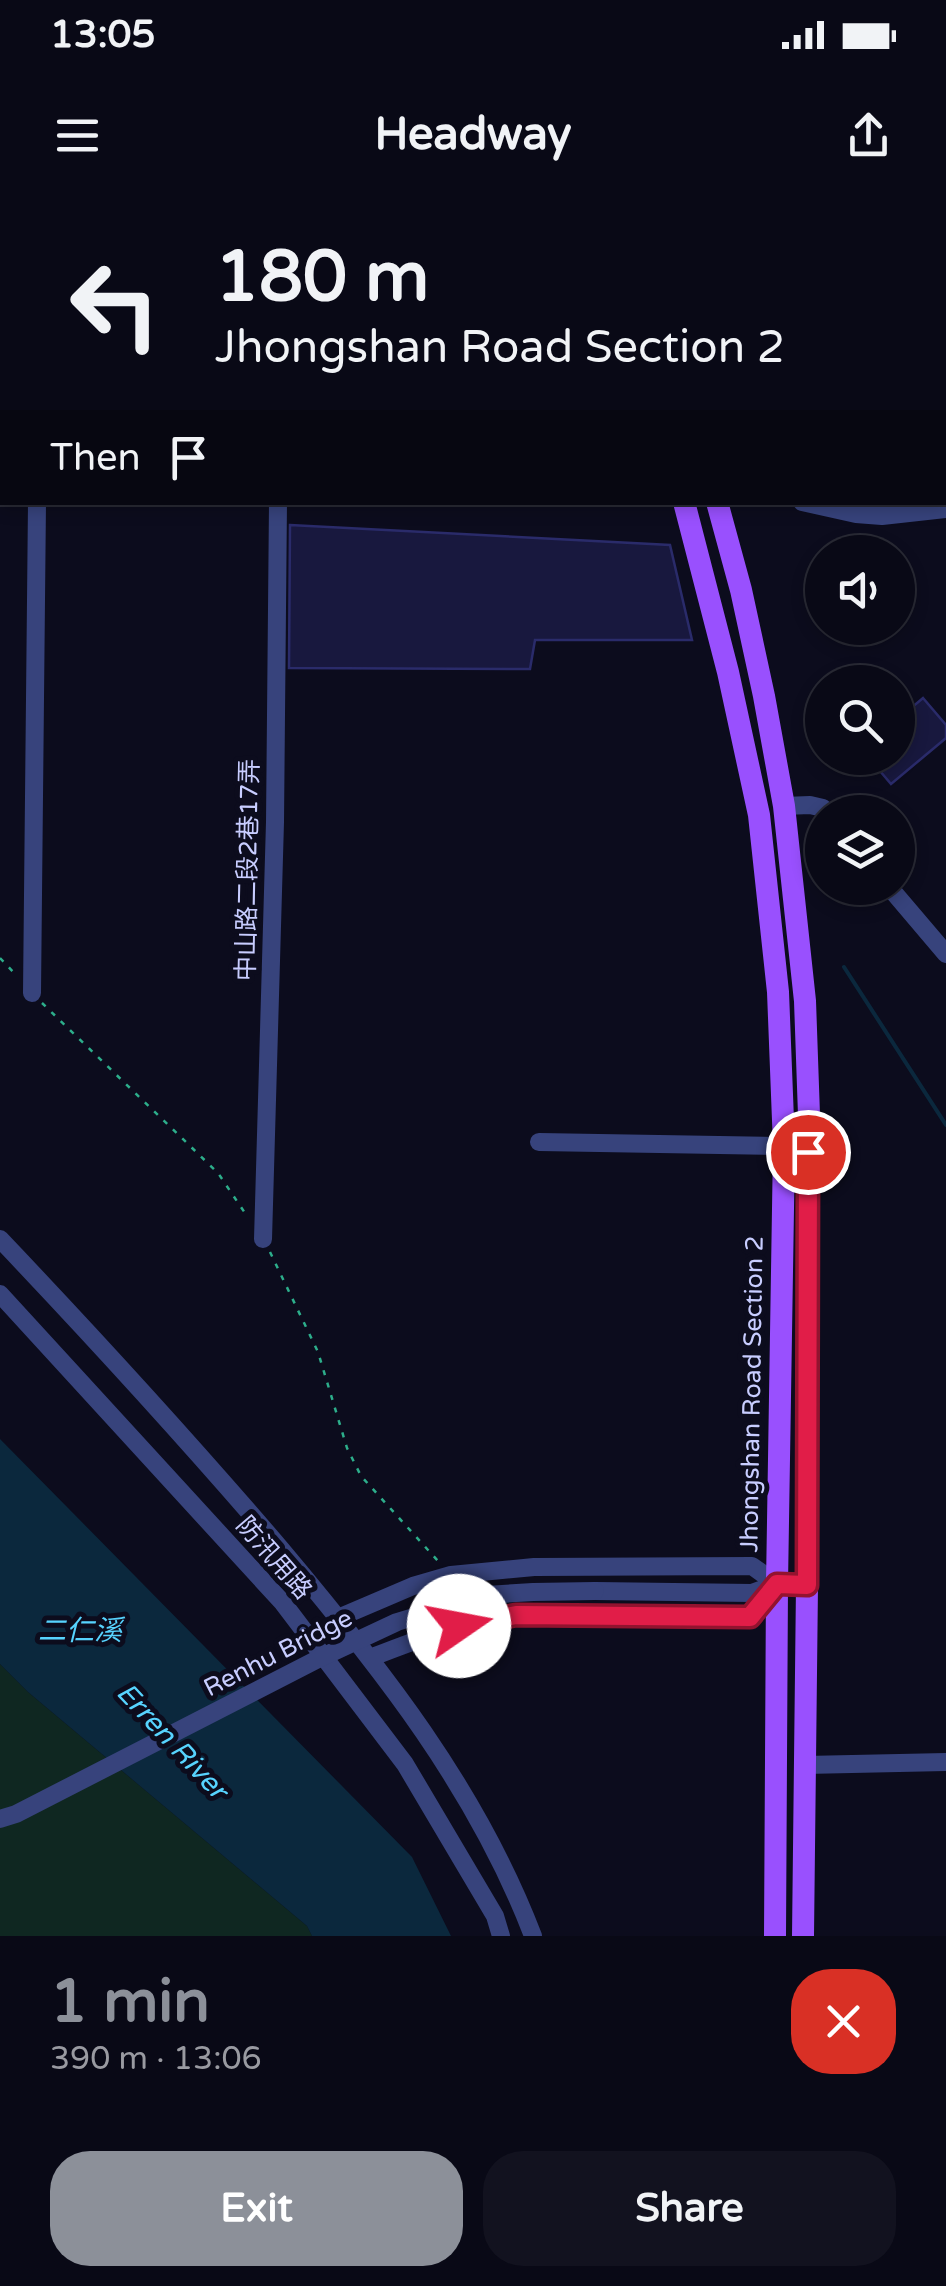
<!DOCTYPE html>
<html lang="en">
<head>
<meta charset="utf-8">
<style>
  :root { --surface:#090916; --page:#12121f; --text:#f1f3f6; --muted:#999aa1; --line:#292a35; --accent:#8c9099 }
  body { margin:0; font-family:"Varela Round","Noto Sans TC",sans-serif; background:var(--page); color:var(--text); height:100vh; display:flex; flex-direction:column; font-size:38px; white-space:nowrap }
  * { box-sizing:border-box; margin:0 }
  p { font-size:32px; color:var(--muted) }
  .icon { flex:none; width:55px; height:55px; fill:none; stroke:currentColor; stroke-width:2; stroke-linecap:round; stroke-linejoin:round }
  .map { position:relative; height:1736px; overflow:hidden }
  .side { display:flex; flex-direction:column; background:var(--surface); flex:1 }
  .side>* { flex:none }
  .banner { position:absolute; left:0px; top:0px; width:948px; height:305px; box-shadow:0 5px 15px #0003,0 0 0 2px var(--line); background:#090916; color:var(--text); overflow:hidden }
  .buttons { position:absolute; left:805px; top:335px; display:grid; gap:20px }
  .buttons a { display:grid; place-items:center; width:110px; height:110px; border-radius:50%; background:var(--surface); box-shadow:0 5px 15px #0003,0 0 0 2px var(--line); font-size:50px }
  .pin { position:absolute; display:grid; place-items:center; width:85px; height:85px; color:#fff; margin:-42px; border:5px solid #fff; border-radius:50%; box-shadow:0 2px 10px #0007 }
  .me { position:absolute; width:110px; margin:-55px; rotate:78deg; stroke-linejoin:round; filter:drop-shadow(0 0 8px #0008) }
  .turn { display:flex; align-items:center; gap:35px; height:210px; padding:0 50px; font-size:45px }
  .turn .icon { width:130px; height:130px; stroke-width:2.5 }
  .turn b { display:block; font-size:70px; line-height:85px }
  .then { display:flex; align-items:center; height:95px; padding:0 50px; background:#0003; gap:20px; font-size:38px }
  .round { display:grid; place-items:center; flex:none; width:105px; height:105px; border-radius:40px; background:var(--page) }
  .head { display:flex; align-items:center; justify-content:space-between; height:170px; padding:0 50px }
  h1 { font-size:60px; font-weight:700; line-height:75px; color:var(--accent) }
  .cta { display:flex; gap:20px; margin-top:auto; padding:20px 50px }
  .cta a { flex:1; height:115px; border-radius:40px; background:var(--accent); color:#fff; font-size:40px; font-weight:700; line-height:115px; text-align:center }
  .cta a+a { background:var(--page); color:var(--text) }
  .status { display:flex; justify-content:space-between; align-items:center; height:70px; padding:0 50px; background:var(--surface); direction:ltr }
  .status svg { height:28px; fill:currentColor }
  header { display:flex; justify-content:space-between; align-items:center; height:130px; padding:0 50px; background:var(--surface); font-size:45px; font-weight:700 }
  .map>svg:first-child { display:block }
  .green { fill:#0f2721 }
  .water { fill:#0b283d }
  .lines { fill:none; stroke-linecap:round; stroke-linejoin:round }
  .stream { stroke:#0b283d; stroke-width:4 }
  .building { fill:#18183e; stroke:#2a2b6a; stroke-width:2.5 }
  .path { stroke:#2dae8b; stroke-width:2.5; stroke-dasharray:5 8; stroke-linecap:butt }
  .minor { stroke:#37437c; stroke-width:18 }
  .major { stroke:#9950fe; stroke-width:22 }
  .minor-bridge { stroke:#37437c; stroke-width:18 }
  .route-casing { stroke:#92132f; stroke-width:25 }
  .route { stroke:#e11d48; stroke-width:18 }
  .labels { text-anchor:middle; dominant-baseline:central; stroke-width:10; stroke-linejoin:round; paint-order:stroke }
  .street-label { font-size:25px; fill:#c8cdff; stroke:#0c0c1d }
  .water-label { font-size:28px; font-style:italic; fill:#57d3fe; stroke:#0c0c1d }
</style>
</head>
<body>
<div class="status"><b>13:05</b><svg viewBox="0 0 49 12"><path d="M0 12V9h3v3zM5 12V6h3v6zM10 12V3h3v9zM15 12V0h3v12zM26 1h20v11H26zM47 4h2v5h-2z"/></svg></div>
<header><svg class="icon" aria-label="menu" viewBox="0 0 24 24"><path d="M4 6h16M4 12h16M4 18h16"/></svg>Headway<svg class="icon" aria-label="share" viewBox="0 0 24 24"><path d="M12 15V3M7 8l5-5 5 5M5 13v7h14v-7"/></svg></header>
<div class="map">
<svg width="946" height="1736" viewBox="0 0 946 1736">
  <rect width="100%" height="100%" fill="#0c0c1d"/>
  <path class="green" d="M0 1464 28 1492 307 1726 312 1736H0Z"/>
  <path class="water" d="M0 1239 412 1657 451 1736H312L307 1726 28 1492 0 1464Z"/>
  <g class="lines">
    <path class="stream" d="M369 0 371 2
      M571 0 572 2
      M0 16 2 14
      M0 253 2 252
      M945 282H946
      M844 767 946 925"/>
  </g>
  <path class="building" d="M290 325 670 345 692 440H535L530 469 289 468Z
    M923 498 946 525V538L891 584 869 558H898V519Z"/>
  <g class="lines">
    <path class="path" d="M0 758 16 775
      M42 803 218 973 247 1016
      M270 1052 318 1152 347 1248 361 1276 438 1361"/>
    <path class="minor" d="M20 0 23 2
      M381 0 383 2
      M779 0 780 2
      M945 180 946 179
      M945 261 946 260
      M0 267H2
      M802 302 856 314 882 316 946 309
      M784 606 810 605 823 608 827 612
      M890 688 946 754
      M32 793 37 302
      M539 942 784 946
      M0 1039C96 1140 190 1243 281 1349 381 1468 477 1589 533 1736
      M263 1039 275 622 278 302
      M0 1094 283 1403 405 1564 495 1716 501 1736
      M595 1391 752 1393 777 1384 807 1385
      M338 1418 413 1386 451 1375 534 1367 752 1366 777 1384 750 1417 516 1415C461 1423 421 1438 370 1458
      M805 1565 946 1562"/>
    <path class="major" d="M593 0 594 2
      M617 0V2
      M684 302 728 472 759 615 778 792 784 946 777 1384 775 1736
      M717 302 741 390 764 496 784 606 805 801 809 915 807 1385 803 1736"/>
    <path class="minor-bridge" d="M0 1619 16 1614 318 1459 397 1422 486 1395 533 1392 595 1391"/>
  </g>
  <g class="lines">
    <defs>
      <path id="route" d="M459 1426 516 1415 750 1417 777 1384 807 1385 808 952"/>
    </defs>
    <use href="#route" class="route-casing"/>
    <use href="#route" class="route"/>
  </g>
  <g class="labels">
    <g class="street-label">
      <text transform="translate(248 670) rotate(-89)">中山路二段2巷17弄</text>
      <text transform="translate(752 1194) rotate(-89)">Jhongshan Road Section 2</text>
      <text transform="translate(274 1358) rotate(49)">防汛用路</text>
      <text transform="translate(278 1453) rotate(-27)">Renhu Bridge</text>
    </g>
    <g class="water-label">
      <text x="80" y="1431">二仁溪</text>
      <text transform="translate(172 1541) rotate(47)">Erren River</text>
    </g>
  </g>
</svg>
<div class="buttons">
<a><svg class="icon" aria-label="sound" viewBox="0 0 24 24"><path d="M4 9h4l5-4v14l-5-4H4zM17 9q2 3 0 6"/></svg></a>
<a><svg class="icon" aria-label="search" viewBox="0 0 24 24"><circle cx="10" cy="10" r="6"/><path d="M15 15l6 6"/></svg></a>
<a><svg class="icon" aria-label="layers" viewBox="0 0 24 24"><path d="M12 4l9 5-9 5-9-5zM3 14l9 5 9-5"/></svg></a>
</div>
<div class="pin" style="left:808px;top:952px;background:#d93025"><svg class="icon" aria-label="arrive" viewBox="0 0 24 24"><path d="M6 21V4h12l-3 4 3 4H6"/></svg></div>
<svg class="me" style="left:459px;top:1426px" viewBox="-20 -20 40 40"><circle r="19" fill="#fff"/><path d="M0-13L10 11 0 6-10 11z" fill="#e11d48"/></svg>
<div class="banner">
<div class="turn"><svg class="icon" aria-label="left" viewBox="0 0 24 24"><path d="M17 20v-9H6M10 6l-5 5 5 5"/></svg><div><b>180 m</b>Jhongshan Road Section 2</div></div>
<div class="then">Then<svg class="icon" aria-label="arrive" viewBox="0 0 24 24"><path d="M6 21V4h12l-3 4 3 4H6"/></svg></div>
</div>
</div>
<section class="side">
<div class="head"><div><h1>1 min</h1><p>390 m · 13:06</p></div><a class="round" style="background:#d93025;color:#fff"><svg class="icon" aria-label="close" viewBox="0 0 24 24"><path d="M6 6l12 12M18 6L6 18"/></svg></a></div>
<div class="cta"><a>Exit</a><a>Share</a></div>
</section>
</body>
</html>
